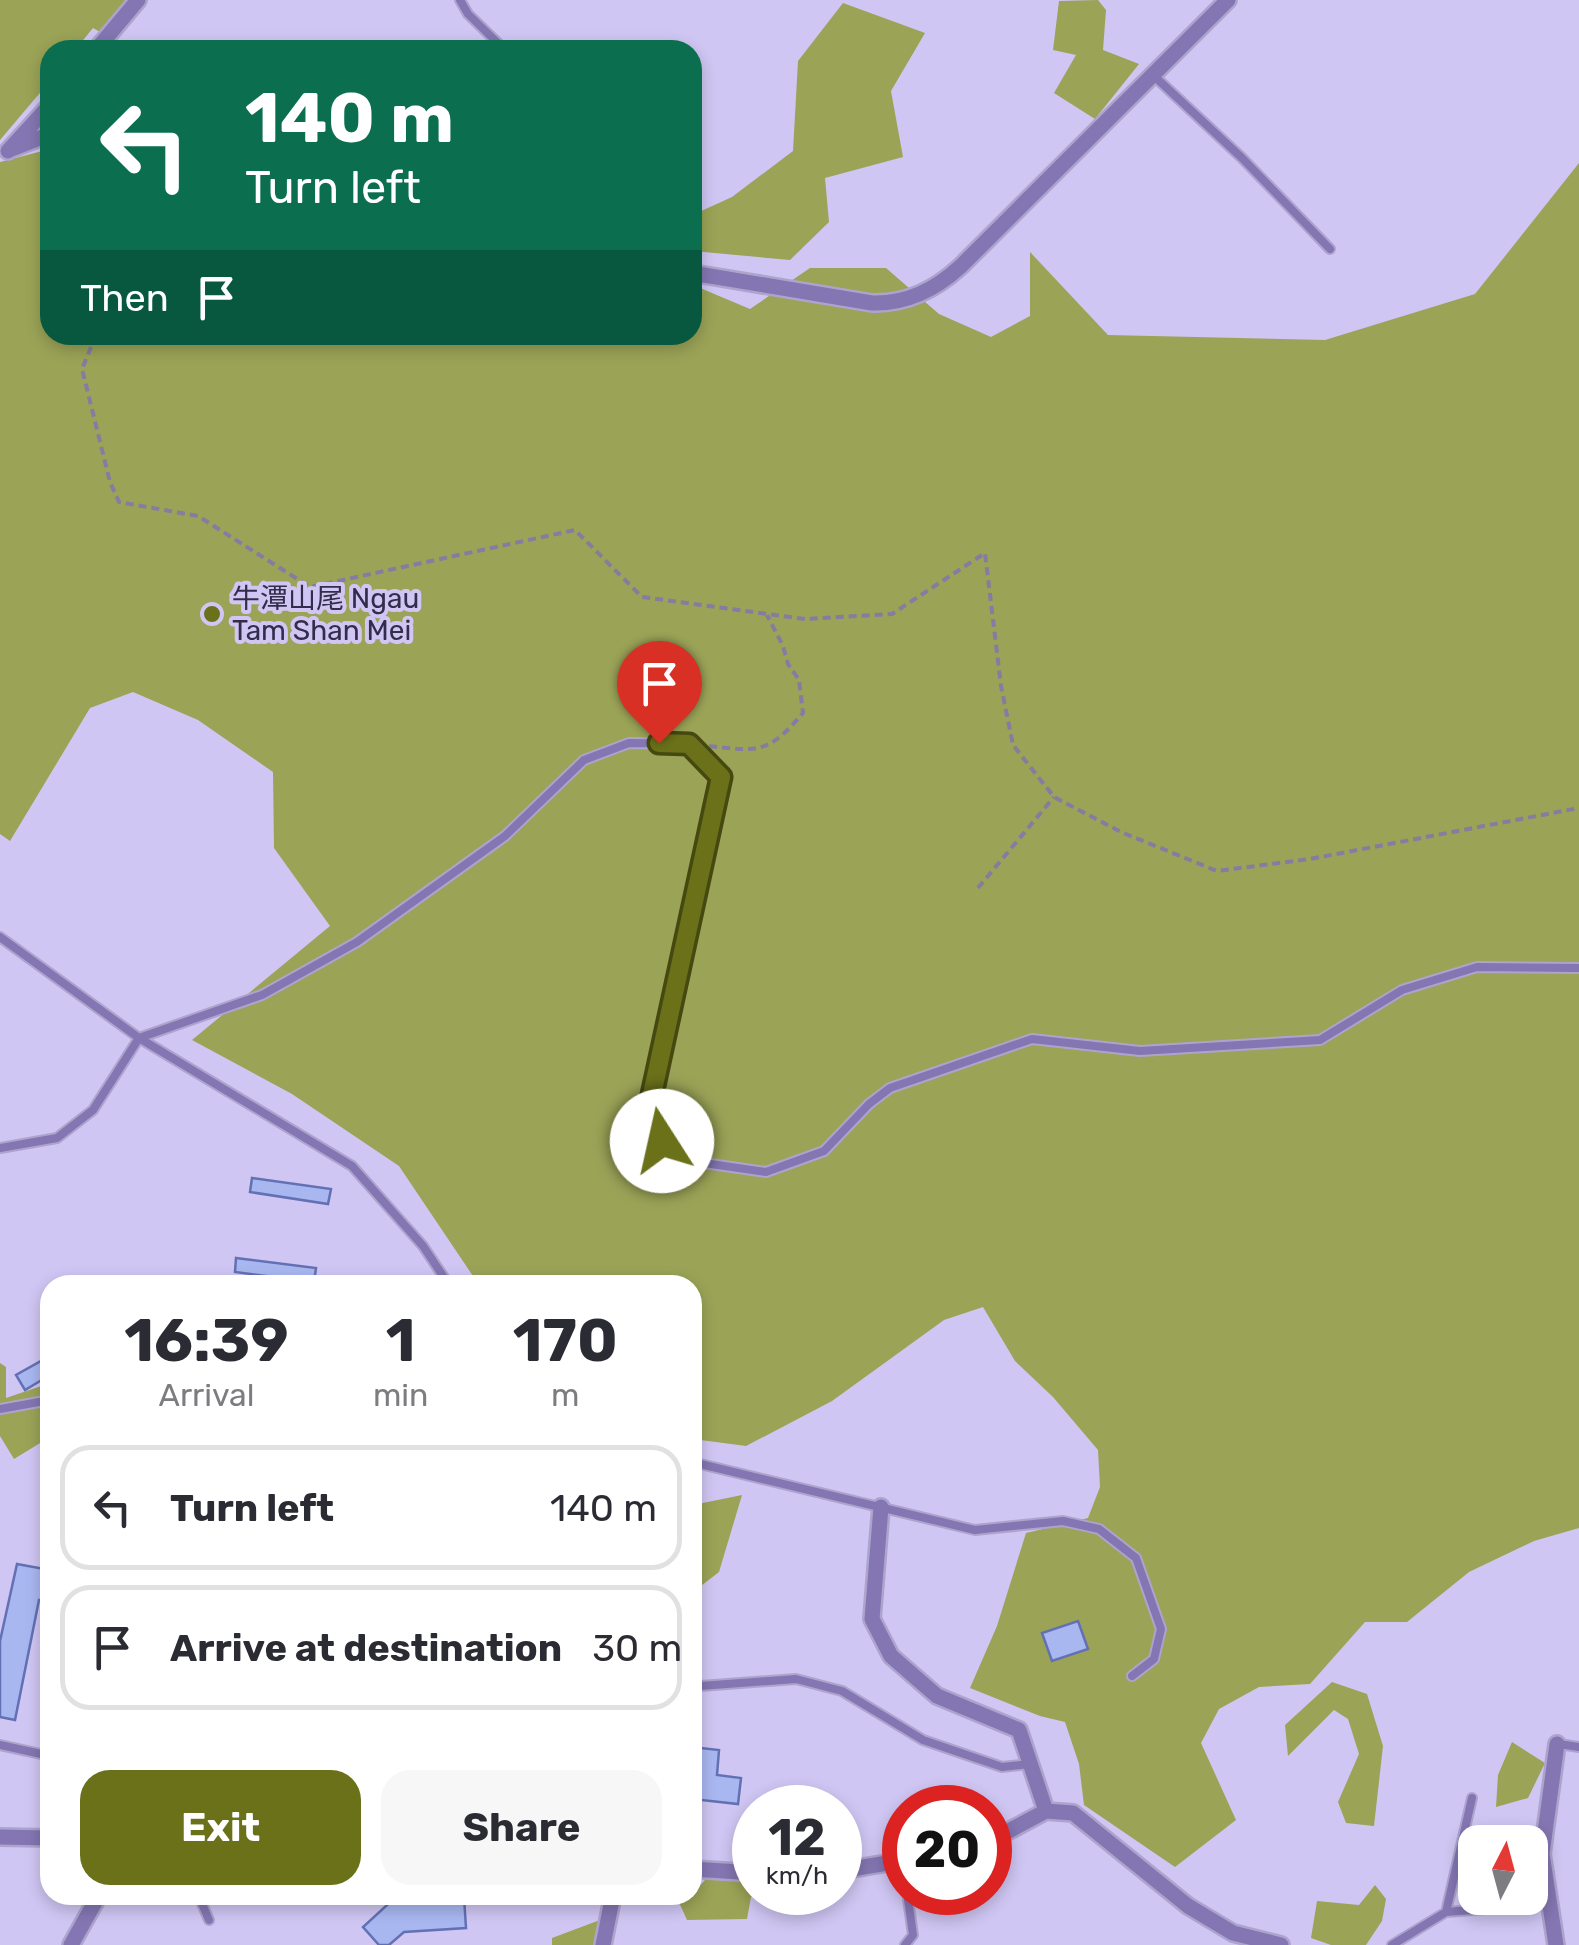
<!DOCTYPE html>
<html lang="en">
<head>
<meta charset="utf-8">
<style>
  :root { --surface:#fff; --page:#f7f7f7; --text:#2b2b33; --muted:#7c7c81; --line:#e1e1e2; --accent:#6a7119 }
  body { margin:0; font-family:Rubik,"Noto Sans TC",sans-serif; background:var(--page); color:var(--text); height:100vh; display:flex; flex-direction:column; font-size:38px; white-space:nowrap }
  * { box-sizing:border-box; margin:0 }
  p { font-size:32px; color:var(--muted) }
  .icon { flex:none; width:55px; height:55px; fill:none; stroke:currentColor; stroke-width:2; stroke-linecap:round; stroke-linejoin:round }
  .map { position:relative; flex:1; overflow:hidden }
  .panel { position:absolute; left:40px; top:1275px; width:662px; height:630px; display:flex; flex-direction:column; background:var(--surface); border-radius:30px; box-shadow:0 5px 15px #0003 }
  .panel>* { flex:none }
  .top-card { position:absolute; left:40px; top:40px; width:662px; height:305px; border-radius:30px; box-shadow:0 5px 15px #0003; background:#0b6e4f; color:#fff; overflow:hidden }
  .needle { width:65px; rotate:6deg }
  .buttons { position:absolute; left:1458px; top:1825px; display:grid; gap:20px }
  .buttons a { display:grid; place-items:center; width:90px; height:90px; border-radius:20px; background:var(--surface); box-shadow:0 5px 15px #0003; font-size:50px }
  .speed { position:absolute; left:732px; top:1785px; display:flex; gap:20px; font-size:50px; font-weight:700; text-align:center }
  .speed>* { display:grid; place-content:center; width:130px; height:130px; border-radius:50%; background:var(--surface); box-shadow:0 5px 15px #0003; line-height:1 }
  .speed small { font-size:25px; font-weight:400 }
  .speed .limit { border:15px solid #d22; background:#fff; color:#111 }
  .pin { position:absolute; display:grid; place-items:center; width:85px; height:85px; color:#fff; margin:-102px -42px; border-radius:50% 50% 50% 0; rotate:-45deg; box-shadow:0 0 10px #0007 }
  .pin .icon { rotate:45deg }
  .me { position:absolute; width:110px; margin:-55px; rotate:350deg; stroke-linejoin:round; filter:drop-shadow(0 0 8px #0008) }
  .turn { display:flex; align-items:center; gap:35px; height:210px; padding:0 40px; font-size:45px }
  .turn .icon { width:130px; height:130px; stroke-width:2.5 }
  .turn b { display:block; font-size:70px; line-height:85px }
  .then { display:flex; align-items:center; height:95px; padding:0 40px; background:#0003; gap:20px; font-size:38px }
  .eta { display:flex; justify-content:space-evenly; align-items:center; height:170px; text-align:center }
  .eta b { font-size:60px; font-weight:700; line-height:70px }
  .primary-button { display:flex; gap:20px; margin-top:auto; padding:20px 40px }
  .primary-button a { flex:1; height:115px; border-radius:30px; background:var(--accent); color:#fff; font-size:40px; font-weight:700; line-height:115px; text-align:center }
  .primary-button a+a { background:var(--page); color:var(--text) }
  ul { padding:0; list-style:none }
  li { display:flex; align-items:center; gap:30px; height:125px; margin:0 20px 15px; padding:0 20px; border:5px solid var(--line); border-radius:30px }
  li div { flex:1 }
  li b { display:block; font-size:38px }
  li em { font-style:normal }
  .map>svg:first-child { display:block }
  .green { fill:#9ba357 }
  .building { fill:#a9b7f1; stroke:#6371b4; stroke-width:2.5 }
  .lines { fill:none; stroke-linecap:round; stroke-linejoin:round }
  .service-casing { stroke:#ada4ce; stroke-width:12 }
  .minor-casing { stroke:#ada4ce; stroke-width:20 }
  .path { stroke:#847ca1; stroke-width:4; stroke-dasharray:8 5; stroke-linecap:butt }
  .service { stroke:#8476b2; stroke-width:8 }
  .minor { stroke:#8476b2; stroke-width:15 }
  .route-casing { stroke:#454910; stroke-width:25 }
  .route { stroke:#6a7119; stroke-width:18 }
  .poi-dot { fill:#6a7119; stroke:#cfc6f3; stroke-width:4 }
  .labels { text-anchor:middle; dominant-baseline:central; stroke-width:8; stroke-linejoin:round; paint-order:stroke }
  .poi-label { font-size:28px; fill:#332c4a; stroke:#cfc6f3; text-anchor:start }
</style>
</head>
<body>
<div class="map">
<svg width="1579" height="1945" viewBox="0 0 1579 1945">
  <rect width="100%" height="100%" fill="#cfc6f3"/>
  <path class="green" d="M0 0H148L116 41 93 28 75 50H50V81L0 140Z
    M1098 0 1106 10 1103 50 1139 64 1095 119 1054 93 1076 55 1053 50 1059 1Z
    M843 3 925 33 891 91 903 157 825 178 829 222 790 260 693 251V208L699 212 732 197 793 151 798 61Z
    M50 149V335H367L377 338 385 335H692L693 285 750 309 810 268H886L939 314 991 337 1030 316V252L1108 335 1325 340 1475 294 1579 163V1528L1534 1541 1469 1572 1407 1622H1365L1310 1684 1259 1687 1219 1709 1201 1743 1236 1820 1175 1867 1084 1805 1079 1764 1065 1722 1040 1716 970 1688 997 1626 1026 1533 1088 1518 1100 1487 1098 1450 1053 1397 1015 1361 983 1307 944 1320 832 1401 746 1446 693 1439 692 1285H479L399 1166 292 1094 192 1040 330 926 274 848 273 772 198 720 133 692 90 708 10 841 0 834V162Z
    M0 1363 6 1367V1398L50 1383V1437L14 1459 0 1436Z
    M742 1495 719 1572 693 1592V1505Z
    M1332 1682 1367 1694 1383 1746 1374 1826 1346 1823 1338 1802 1359 1754 1348 1719 1334 1710 1288 1756 1285 1725Z
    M1512 1742 1545 1763 1528 1798 1496 1807 1498 1775Z
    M755 1871V1892L774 1893 751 1897 747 1919 687 1920 678 1900 692 1895 705 1880Z
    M1375 1885 1386 1899 1382 1921 1366 1945H1331L1311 1938 1317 1901 1359 1905Z
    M600 1920 611 1937 606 1945H552V1938Z"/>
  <path class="building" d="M252 1178 331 1189 328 1204 250 1192Z
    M236 1258 316 1268 314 1282 235 1272Z
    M50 1356V1375L25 1390 16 1375Z
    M17 1564 50 1570V1602L39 1600 15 1720 0 1717V1641Z
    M1078 1621 1088 1649 1052 1661 1042 1633Z
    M692 1747 719 1750 717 1775 741 1778 738 1804 692 1799Z
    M398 1895 408 1899 464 1897 466 1928 404 1932 389 1945H379L363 1927Z"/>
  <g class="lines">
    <defs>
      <path id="service" d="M460 0 468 14 505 50
        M1153 75 1242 158 1330 249
        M0 937 139 1038 352 1166 423 1246 449 1285
        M0 1148 57 1138 93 1110 139 1038 262 995 357 942 505 836 584 760 629 743 689 744 721 777 651 1104 662 1141 697 1162 766 1172 824 1151 869 1104 890 1088 1032 1039 1140 1051 1320 1040 1402 990 1477 967 1579 968
        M0 1409 50 1400
        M692 1462 975 1530 1063 1521 1099 1529 1136 1558 1161 1629 1154 1659 1132 1676
        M700 1686 796 1679 842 1691 923 1740 1002 1767 1030 1764
        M1559 1744 1579 1747
        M0 1745 50 1756
        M183 1895 200 1899 209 1920
        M1446 1912 1485 1909 1488 1898
        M905 1945 913 1935 907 1892
        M1392 1945 1446 1912 1472 1798"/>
      <path id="minor" d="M96 50 138 0
        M9 150 50 134
        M8 151 50 105
        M692 273 872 303C907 304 935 290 961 266L1228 0
        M881 1507 872 1619 891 1656 937 1696 1019 1730 1046 1811
        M0 1837 50 1838
        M990 1841 1046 1811 1073 1813 1188 1906 1233 1933 1281 1945
        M692 1869 755 1873
        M840 1871 905 1860
        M71 1945 99 1895
        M603 1945 613 1895
        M1556 1945 1542 1854 1557 1744"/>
    </defs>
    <use href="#service" class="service-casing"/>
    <use href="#minor" class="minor-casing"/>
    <path class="path" d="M96 335 82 369 110 482 119 502 198 516 310 587 575 530 642 597 805 619 892 614 985 553 1001 686 1013 745 1054 797 1121 832 1217 871 1310 859 1579 808
      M709 746C759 752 769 753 803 713L799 680 788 664 783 646 767 615
      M978 888 1054 797"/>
    <use href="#service" class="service"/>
    <use href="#minor" class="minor"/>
  </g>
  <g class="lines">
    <defs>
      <path id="route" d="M659 743 689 744 721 777 650 1104 662 1141"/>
    </defs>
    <use href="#route" class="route-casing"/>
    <use href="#route" class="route"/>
  </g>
  <circle class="poi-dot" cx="212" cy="614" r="10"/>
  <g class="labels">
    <g class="poi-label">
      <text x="232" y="598">牛潭山尾 Ngau<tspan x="232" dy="32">Tam Shan Mei</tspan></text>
    </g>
  </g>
</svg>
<div class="buttons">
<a><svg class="needle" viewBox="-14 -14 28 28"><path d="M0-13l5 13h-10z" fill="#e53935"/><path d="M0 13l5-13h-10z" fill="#7c7c81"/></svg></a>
</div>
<div class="speed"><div>12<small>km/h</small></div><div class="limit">20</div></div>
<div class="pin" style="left:659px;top:743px;background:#d93025"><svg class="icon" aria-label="arrive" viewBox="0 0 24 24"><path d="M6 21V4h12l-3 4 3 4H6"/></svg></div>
<svg class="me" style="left:662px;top:1141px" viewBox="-20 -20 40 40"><circle r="19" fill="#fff"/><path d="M0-13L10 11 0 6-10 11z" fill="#6a7119"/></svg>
<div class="top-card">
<div class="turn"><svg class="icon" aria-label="left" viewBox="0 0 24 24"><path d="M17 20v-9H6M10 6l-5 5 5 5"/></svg><div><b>140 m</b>Turn left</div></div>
<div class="then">Then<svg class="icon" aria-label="arrive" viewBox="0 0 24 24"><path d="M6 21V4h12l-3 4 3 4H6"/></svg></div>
</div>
<section class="panel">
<div class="eta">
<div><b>16:39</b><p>Arrival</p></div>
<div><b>1</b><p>min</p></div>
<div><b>170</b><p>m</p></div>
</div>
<ul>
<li><svg class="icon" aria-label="left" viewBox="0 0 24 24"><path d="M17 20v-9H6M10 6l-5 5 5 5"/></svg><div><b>Turn left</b></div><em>140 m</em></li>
<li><svg class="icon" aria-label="arrive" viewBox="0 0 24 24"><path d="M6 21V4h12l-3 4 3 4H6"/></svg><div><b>Arrive at destination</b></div><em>30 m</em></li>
</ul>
<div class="primary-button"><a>Exit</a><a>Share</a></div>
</section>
</div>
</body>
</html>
